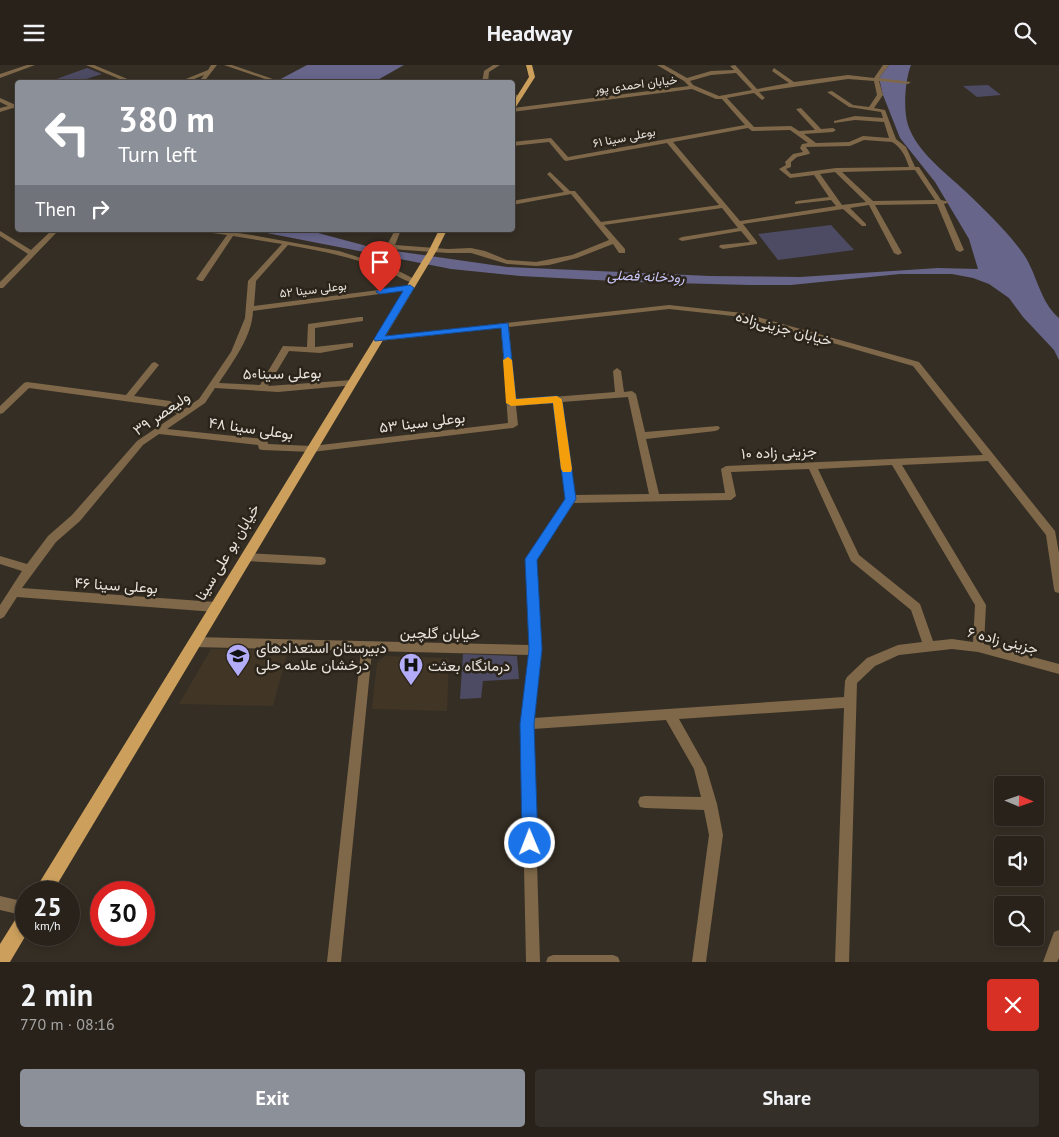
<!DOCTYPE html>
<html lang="en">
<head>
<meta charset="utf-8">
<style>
  :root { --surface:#28221b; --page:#342f28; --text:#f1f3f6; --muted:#a5a4a3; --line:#443f3a; --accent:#8c9099 }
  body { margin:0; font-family:"PT Sans",Vazirmatn,sans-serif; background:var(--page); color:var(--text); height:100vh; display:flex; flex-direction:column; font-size:19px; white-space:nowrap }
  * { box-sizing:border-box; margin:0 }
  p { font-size:16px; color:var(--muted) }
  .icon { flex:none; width:28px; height:28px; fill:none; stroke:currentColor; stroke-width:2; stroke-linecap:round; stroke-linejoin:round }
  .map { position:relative; height:897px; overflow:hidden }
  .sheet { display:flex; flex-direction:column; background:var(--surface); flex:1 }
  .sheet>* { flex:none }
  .hud { position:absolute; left:15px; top:15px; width:500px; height:152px; border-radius:5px; box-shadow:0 2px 8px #0003,0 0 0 1px var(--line); background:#8c9099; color:#fff; overflow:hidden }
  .needle { width:32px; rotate:92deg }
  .controls { position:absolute; left:994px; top:711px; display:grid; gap:10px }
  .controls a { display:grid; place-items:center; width:50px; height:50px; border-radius:5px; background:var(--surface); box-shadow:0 2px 8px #0003,0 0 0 1px var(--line); font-size:25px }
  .speed { position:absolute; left:15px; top:816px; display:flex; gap:10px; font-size:25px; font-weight:700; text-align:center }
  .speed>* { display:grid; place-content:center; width:65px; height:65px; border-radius:50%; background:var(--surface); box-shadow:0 2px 8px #0003,0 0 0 1px var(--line); line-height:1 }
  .speed small { font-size:12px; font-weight:400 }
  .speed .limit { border:8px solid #d22; background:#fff; color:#111 }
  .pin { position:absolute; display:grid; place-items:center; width:42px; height:42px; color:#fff; margin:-51px -21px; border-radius:50% 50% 50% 0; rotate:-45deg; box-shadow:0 0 5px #0007 }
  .pin .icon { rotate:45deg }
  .me { position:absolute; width:55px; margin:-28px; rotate:359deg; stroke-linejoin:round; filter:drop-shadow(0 0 4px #0008) }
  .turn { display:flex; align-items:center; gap:18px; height:105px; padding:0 20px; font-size:22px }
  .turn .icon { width:65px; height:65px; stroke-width:2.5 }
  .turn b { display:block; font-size:35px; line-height:42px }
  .then { display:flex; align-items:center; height:48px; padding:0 20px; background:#0003; gap:10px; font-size:19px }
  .round { display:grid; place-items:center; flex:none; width:52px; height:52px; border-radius:5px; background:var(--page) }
  .head { display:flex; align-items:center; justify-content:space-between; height:85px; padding:0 20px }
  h1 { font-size:30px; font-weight:800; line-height:38px }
  .action { display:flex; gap:10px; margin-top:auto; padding:10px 20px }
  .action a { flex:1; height:58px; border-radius:5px; background:var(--accent); color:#fff; font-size:20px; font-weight:800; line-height:58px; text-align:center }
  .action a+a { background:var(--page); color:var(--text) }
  header { display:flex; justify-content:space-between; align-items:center; height:65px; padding:0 20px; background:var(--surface); font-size:22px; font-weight:800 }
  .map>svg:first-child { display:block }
  .built { fill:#413626 }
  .green { fill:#4d4b64 }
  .water { fill:#67658a }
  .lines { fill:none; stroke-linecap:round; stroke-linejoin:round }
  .minor { fill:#7e6849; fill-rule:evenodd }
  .major { fill:#cca05c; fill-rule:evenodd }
  .route { fill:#1a73e8; stroke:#114b97 }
  .slow { fill:#f59e0b }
  .labels { text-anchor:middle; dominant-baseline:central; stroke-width:5; stroke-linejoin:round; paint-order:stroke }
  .far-street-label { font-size:12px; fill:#e7e3dc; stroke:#2b241a }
  .far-water-label { font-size:14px; font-style:italic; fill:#c9c6f9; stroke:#2b241a }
  .street-label { font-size:15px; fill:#e7e3dc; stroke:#2b241a }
  .poi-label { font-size:15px; fill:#e7e3dc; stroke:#2b241a; text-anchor:start }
</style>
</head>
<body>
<header><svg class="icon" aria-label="menu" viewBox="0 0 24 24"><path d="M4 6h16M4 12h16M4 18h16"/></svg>Headway<svg class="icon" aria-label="search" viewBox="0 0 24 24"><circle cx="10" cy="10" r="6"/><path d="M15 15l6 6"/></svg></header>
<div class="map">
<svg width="1059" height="897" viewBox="0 0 1059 897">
  <rect width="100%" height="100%" fill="#352e24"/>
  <path class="built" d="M211 584 288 585 273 641 179 639Z
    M385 591 447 593 449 596 447 646 372 644 377 598Z"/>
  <path class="green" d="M87 3 102 9 77 17H48Z
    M988 20 1001 30 977 32 963 21Z
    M831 160 854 185 778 195 758 169Z
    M463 589 517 591 519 614 483 616 481 633 460 634Z"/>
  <path class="water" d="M307 0H404L374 17H275Z
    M889 0H911C905 15 903 44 908 60 917 87 945 107 965 126 985 145 1005 164 1022 187 1037 207 1039 236 1059 253V295L1054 285 1023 252 1009 233 989 219 973 213 952 209H900L791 220H750L634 217 520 211 451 204 252 165H307L374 183 507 202 710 211 800 212 938 203 978 204 969 174 935 117 900 73 883 30 879 13Z"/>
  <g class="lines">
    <path class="minor" d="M27 0H35L0 13V9Z
      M86 0H94L137 18H129Z
      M211 0H217L203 18H198L204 10 184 18H176L208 5Z
      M224 0H232L273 14 268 15Z
      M493 0H500L489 7 488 18H482L484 6Z
      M657 0H664L687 13 711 6 734 5 730 1 735 0 757 24 789 18 772 6 774 3 794 17 848 10 874 13 883 0H889L879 13 911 17 908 19 879 16 883 30 874 43 885 45 896 74 906 82 915 102H919L941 135 950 137 944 139 964 185 960 187 956 185 937 139 875 140 902 188 898 190 894 188 869 140 850 143 866 159V161H862L843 144 743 159 757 177V179L723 184 719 182 720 180 750 177 741 166 682 176 678 174 682 172 738 163 722 143 604 160 625 184V188H619L613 179 577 193 549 200 536 201 507 199 471 188H448L390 184 386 182 395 165H401L395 180 448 184 471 183 485 186 507 195 536 197 572 190 609 175 571 129 512 140V136L564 127 548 110 547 109 550 107 570 126H575L601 157 719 140 667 78 566 96 564 95 549 77 512 81V77L551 73 568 92 745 60 722 34H716L692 24 512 47 513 43 689 21 684 16ZM736 8 752 25 719 31 693 20 690 16 711 10ZM848 14 874 16 877 30 869 42 853 40 832 26 827 27 849 42 881 47 883 53 855 51 834 56V58L855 55 884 57 889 73 863 71 849 77 816 78 804 69 833 67 836 65 833 63 821 64 801 43 796 44 815 65 799 66 791 61 754 62 727 33 754 28 762 35 765 33 759 27ZM748 63 752 66 790 65 808 78 802 79 800 83 803 87 793 89 785 97 786 100 779 104 790 113 814 110 829 132 797 136 795 137V139L831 135 836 141 740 156 673 77ZM864 75 892 77C902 83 905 91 909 102L836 103 791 109 786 104 791 102V97L797 92 809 89 810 88 806 82 850 81ZM915 105 935 135 873 136 842 107ZM835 107 866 137 842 140 820 109Z
      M512 29 524 31 512 33Z
      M0 33 18 41V45L13 43 0 47V43L8 41 0 37Z
      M52 165H59L3 223H0V217L28 189 0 171V166L31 185Z
      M202 165H219L257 171 339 186 393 203 418 216 417 218C407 218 396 210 388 206 356 193 322 186 288 180L256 216 254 241 410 221 414 223 410 225 253 246C252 272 233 296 219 318L260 320 283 281 307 282 308 259 360 252H363V256L315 263V282L350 278H353V282L320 288 289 286 268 321 352 315 356 318 355 320 278 327 215 323 205 338 167 364 264 374 267 375 268 379 312 381 508 358 501 263 379 276 375 274 379 272 669 240 743 248 919 297 1055 466 1059 488V528L1055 527 1054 524 1046 470 988 396 902 400 986 540 984 579 1059 599V609L978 587 952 584 899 590 875 601 857 618 849 897H835L844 643 679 654 706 702 717 739 723 770 706 897H692L709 770 704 745 645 743 640 742 638 737 640 732 645 731 701 732 694 704 666 655 533 664 540 897H526L521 659 530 590 372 586 341 897H327L361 586 194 582 190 580 188 577 190 574 194 572 530 580 526 494 566 434 553 338 516 341 518 360 513 363 312 387 262 385 259 384 258 380 159 369 143 380 80 456 56 477 22 523 215 537 219 539 221 542 219 545 215 547 17 532 4 552 0 554V540L22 506 0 499V491L27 499 48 471 72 450 137 376 177 349 168 342 29 323 3 348 0 349V341L24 318 27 317 126 330 152 298 155 297 159 300 134 331 170 336 183 345 199 334 231 287 245 253 248 216 282 179 233 171 203 216H200L196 214 227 170 205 167ZM669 244 742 252 913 301 983 390 726 401 721 404 725 428 659 429 646 374 715 366 718 365 720 363 718 361 645 367 636 329 632 326 624 327 621 306 617 303 613 306 615 327 515 335 509 262ZM628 332 649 429 575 430 562 337ZM892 400 975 540 973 577 952 574 933 576 920 539 859 490 818 404ZM809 404 851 496 911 545 922 577 898 580 867 593 847 612 845 616 844 632 534 653 542 585 536 495 574 438 731 435 736 431 731 407Z
      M246 488 321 492 325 493 326 496 325 499 321 500 246 496 242 495 241 492 242 489Z
      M0 831 26 837V851L0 845Z
      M1059 865V893L1057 897H1043L1054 867Z
      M553 890H613L618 892 620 897H546L548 892Z"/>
    <path class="major" d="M526 0H532L535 12 512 48V39L529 12Z
      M439 165H447L437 185 52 828H33L429 185Z
      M26 844V870L10 897H0V879L20 847Z"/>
  </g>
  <path class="route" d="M410 220 414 223 385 271 508 258 516 334 557 331 562 334 576 434 537 495 542 584 534 659 538 778 536 784 530 786 525 784 522 778 520 659 529 584 525 494 565 434 553 338 508 340 501 263 375 276 374 274 403 226 380 229 376 227 380 224Z"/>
  <path class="slow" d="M508 292 512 295 516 334 557 331 562 334 572 404 571 407H563L561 404 553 338 511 341 506 338 503 295Z"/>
  <defs>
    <symbol id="school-pin" viewBox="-11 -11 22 30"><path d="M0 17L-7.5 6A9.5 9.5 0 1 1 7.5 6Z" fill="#b3adf9" stroke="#2b241a"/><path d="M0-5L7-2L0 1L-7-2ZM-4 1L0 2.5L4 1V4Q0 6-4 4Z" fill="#111"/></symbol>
    <symbol id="hospital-pin" viewBox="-11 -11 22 30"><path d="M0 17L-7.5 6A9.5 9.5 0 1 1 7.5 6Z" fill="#b3adf9" stroke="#2b241a"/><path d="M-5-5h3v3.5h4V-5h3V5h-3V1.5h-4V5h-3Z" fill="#111"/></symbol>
  </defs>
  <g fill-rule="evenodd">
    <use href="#school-pin" x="224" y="577" width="28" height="38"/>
    <use href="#hospital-pin" x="397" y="586" width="28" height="38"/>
  </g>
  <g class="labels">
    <g class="far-street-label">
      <text transform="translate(636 19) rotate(-7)">خیابان احمدی پور</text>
      <text transform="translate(624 72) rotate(-11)">بوعلی سینا ۶۱</text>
      <text transform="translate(313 224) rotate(-7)">بوعلی سینا ۵۲</text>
    </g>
    <g class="far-water-label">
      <text transform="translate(646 211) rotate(2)">رودخانه فصلی</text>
    </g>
    <g class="street-label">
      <text transform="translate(784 263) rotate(15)">خیابان جزینی‌زاده</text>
      <text transform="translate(282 308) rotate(-1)">بوعلی سینا۵۰</text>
      <text transform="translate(161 348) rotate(-35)">ولیعصر ۳۹</text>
      <text transform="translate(422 357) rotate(-7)">بوعلی سینا ۵۳</text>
      <text transform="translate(251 363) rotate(8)">بوعلی سینا ۴۸</text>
      <text transform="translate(779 387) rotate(-2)">جزینی زاده ۱۰</text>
      <text transform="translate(227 487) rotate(-59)">خیابان بو علی سینا</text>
      <text transform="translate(116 520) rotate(4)">بوعلی سینا ۴۶</text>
      <text transform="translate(440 568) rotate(1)">خیابان گلچین</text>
      <text transform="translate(1003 575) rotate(14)">جزینی زاده ۶</text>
    </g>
    <g class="poi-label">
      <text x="256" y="582">دبیرستان استعدادهای<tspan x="256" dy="17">درخشان علامه حلی</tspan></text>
      <text x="428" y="600">درمانگاه بعثت</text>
    </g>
  </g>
</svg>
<div class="controls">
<a><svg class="needle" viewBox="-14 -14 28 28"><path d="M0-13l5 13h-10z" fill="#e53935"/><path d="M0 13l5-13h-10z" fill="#a5a4a3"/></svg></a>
<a><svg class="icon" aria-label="sound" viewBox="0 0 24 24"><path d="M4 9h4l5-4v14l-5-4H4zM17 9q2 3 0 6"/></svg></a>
<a><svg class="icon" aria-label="search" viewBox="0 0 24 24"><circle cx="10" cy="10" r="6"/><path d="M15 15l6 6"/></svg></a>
</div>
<div class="speed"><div>25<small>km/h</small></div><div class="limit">30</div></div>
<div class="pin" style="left:380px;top:227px;background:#d93025"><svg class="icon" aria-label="arrive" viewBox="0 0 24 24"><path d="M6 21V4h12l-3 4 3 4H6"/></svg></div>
<svg class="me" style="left:530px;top:778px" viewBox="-20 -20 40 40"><circle r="17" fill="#1a73e8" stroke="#fff" stroke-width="3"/><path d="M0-11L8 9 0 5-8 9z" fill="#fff"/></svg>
<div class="hud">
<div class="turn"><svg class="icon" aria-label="left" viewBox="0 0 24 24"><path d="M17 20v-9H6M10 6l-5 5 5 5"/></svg><div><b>380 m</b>Turn left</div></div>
<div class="then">Then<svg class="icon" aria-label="right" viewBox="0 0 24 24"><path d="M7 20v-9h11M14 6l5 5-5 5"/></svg></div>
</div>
</div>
<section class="sheet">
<div class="head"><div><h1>2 min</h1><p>770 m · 08:16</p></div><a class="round" style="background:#d93025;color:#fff"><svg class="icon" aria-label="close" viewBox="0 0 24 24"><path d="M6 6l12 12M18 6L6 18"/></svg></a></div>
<div class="action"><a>Exit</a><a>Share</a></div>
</section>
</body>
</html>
